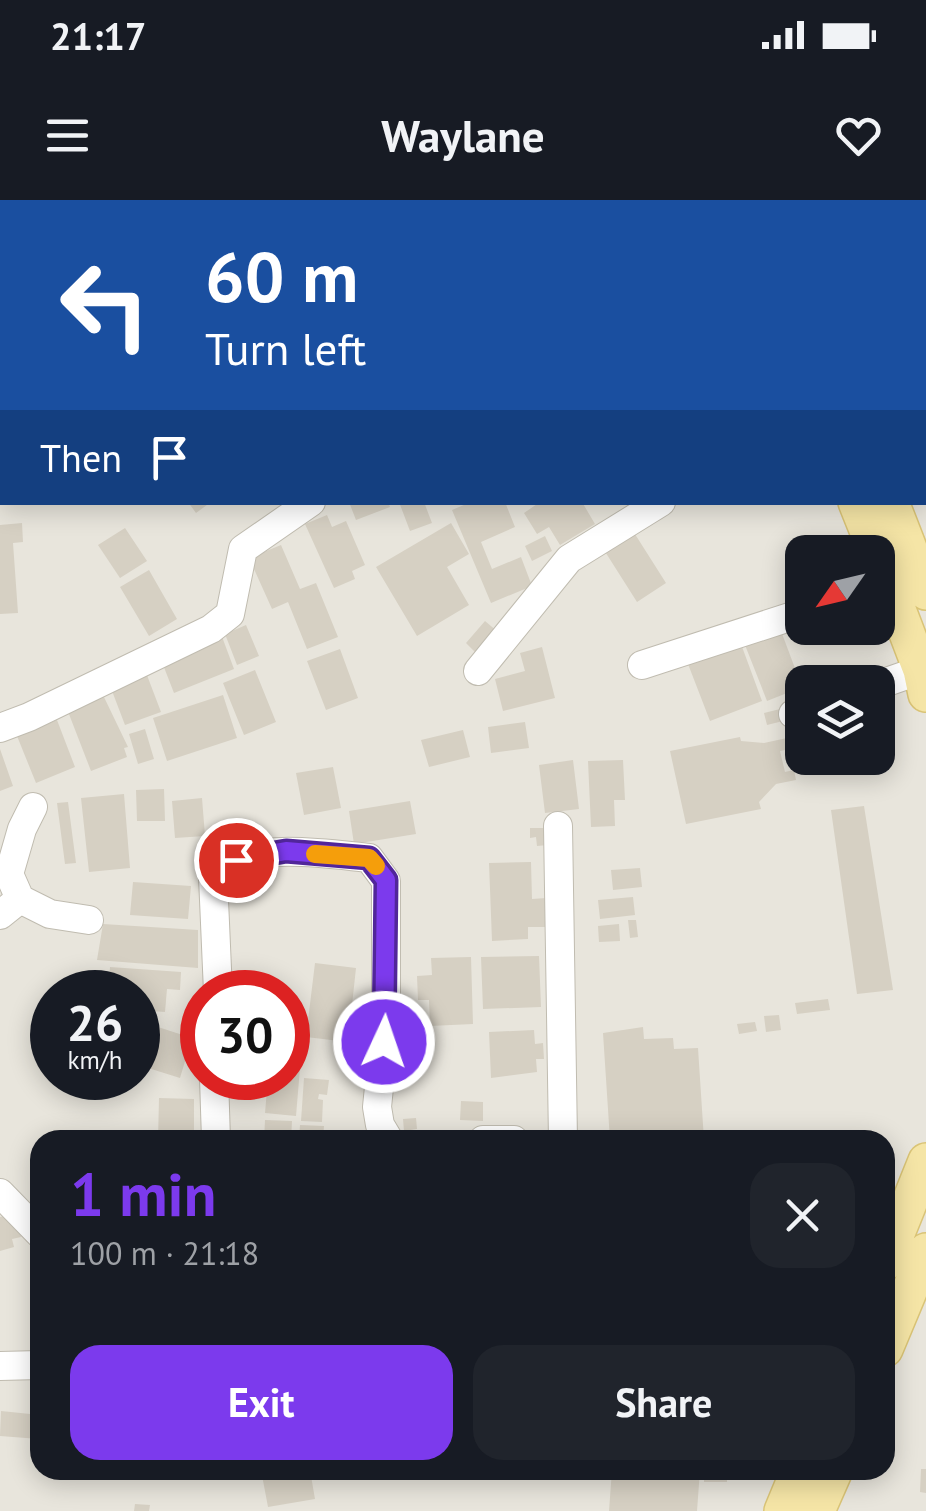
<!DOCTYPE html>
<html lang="en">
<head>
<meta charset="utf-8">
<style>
  :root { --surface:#171b24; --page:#20242c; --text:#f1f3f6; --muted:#9ea1a6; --accent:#7c3aed }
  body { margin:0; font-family:"PT Sans",sans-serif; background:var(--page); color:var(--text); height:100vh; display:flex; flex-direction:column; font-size:38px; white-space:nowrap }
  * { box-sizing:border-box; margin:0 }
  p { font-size:32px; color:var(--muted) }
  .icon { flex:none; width:55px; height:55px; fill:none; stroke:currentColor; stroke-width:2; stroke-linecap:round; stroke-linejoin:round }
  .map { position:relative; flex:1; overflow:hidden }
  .panel { position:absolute; left:30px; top:930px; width:865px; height:350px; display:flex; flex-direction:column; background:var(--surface); border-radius:30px; box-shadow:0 5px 25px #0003 }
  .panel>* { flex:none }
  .hud { position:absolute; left:0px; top:0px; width:928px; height:305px; box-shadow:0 5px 25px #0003; background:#1a4fa0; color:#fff; overflow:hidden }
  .needle { width:65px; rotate:236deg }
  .tools { position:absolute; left:785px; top:335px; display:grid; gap:20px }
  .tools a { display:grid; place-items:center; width:110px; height:110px; border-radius:20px; background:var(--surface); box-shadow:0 5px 25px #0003; font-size:50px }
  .speed { position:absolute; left:30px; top:770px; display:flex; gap:20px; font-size:50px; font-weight:700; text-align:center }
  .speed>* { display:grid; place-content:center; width:130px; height:130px; border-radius:50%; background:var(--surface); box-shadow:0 5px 25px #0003; line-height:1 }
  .speed small { font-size:25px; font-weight:400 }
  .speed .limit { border:15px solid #d22; background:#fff; color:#111 }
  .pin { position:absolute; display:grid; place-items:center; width:85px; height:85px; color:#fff; margin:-42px; border:5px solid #fff; border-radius:50%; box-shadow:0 2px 10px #0007 }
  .me { position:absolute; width:110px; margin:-55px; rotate:3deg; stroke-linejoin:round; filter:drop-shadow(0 0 8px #0008) }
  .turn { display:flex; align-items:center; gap:35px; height:210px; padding:0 40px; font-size:45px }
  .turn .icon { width:130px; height:130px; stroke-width:2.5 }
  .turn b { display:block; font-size:70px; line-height:85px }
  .then { display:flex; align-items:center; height:95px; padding:0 40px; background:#0003; gap:20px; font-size:38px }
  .round { display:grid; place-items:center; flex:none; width:105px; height:105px; border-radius:30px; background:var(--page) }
  .headline { display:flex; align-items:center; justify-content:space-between; height:170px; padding:0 40px }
  h1 { font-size:60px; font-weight:700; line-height:75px; color:var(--accent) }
  .primary-button { display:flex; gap:20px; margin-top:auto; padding:20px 40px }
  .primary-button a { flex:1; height:115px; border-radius:30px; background:var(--accent); color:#fff; font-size:40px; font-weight:700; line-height:115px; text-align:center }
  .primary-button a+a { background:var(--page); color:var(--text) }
  .status { display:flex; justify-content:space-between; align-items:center; height:70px; padding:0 50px; background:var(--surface); direction:ltr }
  .status svg { height:28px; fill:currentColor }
  header { display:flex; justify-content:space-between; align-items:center; height:130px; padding:0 40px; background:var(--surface); font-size:45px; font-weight:700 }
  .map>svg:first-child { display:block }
  .residential { fill:#e8e5dc; fill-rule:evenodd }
  .building { fill:#d6d0c3 }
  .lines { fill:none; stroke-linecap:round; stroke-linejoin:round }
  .minor-casing { stroke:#c0bcb0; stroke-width:30 }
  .major-casing { stroke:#dac476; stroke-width:38 }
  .minor { stroke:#fff; stroke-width:28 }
  .major { stroke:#f5e5a6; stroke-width:35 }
  .route-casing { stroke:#51269a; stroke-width:25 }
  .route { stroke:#7c3aed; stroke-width:18 }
  .slow { stroke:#f59e0b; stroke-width:18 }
</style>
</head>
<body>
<div class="status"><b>21:17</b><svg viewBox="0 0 49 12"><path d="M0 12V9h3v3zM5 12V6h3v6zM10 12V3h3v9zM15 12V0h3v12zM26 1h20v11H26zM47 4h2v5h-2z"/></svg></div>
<header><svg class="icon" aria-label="menu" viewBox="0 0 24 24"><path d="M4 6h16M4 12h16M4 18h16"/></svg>Waylane<svg class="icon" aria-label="heart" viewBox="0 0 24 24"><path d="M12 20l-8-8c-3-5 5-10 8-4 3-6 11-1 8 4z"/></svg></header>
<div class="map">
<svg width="926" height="1311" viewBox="0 0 926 1311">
  <rect width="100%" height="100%" fill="#f5f3ed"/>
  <path class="residential" d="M0 0H926V1311H0ZM2 2H925V302H2ZM802 352H878V428H802ZM802 482H878V558H802ZM52 792H138V878H52ZM202 792H288V878H202ZM40 940H885V1270H40Z"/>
  <path class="building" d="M188 302H211L196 313Z
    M349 302H388L390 307 356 320Z
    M399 302H424L432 323 410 331Z
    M471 302H505L515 327 481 342 492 369 521 357 532 386 491 403 452 310Z
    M540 302H582L595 324 560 345 549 327 537 334 524 313Z
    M327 315 332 327 346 321 365 365 352 371 355 379 334 388 305 324Z
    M22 323 23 342 13 343 18 413 0 414V325Z
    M451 323 469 354 447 367 469 405 417 436 376 367Z
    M125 328 147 361 120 378 98 345Z
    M633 331 666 383 637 402 604 350Z
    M545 336 552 351 532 361 525 346Z
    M281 345 300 389 316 383 338 437 307 449 288 402 272 409 249 358Z
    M149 370 177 419 149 436 120 387Z
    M485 421 498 432 478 455 466 443Z
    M246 425 259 456 237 465 225 434Z
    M781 431 802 487 767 501 745 445Z
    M221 434 234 469 174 493 160 457Z
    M741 444 762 501 710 521 688 464Z
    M542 447 555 498 503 511 495 479 525 471 520 453Z
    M340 449 358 498 326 510 307 461Z
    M145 470 161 512 125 525 109 483Z
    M255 470 276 522 244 535 223 483Z
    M103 495 128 547 124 548 127 557 91 571 67 509Z
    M223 495 237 538 167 561 153 518Z
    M784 508 787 520 767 525 764 513Z
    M57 520 75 567 36 583 17 536Z
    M525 522 529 548 491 553 488 527Z
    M145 529 154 559 138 564 129 534Z
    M463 530 470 557 429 567 421 540Z
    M740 537 741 541 764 543 787 538 790 549 780 551 785 572 794 570 796 580 776 584 759 602 761 609 686 624 670 551Z
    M0 549 13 586 0 591Z
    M573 560 579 609 545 613 539 565Z
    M623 560 625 600H614L615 626 591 627 588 561Z
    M333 567 341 608 304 615 296 573Z
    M164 589 165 621H137L136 590Z
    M124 594 130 668 89 672 81 598Z
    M202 598 205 636 175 638 172 601Z
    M410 601 416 634 354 644 349 611Z
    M68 602 76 663 65 664 57 603Z
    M864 606 893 790 857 794 831 610Z
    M530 628H547L548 645 537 646 536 637 530 638Z
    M531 662 532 699 546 698 547 727H528V739L492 741 489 663Z
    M640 668 642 687 613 690 611 670Z
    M133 682 191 686 188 719 130 715Z
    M633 697 635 715 600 719 598 700Z
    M628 720H636L638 737 630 738Z
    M103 724 198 730V768L97 760Z
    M619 724 620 741 599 742 598 726Z
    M539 756 541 807 483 809 481 757Z
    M471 757 473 824 430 826 429 800H418L417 776 432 775 431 758Z
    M315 763 356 768 348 842 306 837Z
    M110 767 181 772 180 790 167 789 165 812 138 810V792H108Z
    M828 799 830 810 797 814 795 803Z
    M779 815 781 830 766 832 764 816Z
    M755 822 757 831 739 834 737 824Z
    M138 824 147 826 139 865 138 864Z
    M158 827 192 838 180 878 145 867Z
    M643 827 644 839 673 838 674 849 698 848 704 940H610L603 833Z
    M534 830 535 844 543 843 544 859H536L537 872 491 878 489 832Z
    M288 867 300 868 296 916 265 913 268 878H288Z
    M304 878 329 880 327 895 319 894 318 899 323 900 322 922 301 921Z
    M159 898 194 899V940H158Z
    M461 901 483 902V921L460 920Z
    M416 918 417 929 404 931 403 919Z
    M265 920 292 921 291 940H264Z
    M300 925 324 926 323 940H299Z
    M142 931V940H117V932Z
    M14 1014 21 1037 12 1039 14 1047 0 1051V1017Z
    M1 1211 40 1215 39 1239 0 1236Z
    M921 1269H926V1293L920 1292Z
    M261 1270H310L315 1299 268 1307Z
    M612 1270H700L697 1311H609Z
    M704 1270H727V1282H704Z
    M135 1304 150 1305 149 1311H134Z"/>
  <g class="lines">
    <defs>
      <path id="minor" d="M849 0 850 2
        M241 2 248 0
        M671 2 672 0
        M642 465 802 413
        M478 471 569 359 661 302
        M878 485 921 470
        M793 514 802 511
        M0 528 29 517 211 429 230 414 243 349 311 302
        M558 626 563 940
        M20 699 9 674 22 629 33 607
        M0 715 20 699 50 714 89 720
        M218 792 213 677C242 639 327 654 369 658L386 681V818L377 907 380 925 389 940
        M214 878 216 940
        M483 940H514
        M0 993 40 1034
        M0 1166 40 1165"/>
      <path id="major" d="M745 0 746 2
        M773 0 774 2
        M856 302 876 352
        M891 302 926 392
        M878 357 921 470 926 494
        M885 1063 926 961
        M885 1149 926 1051
        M782 1311 799 1270
        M817 1311 835 1270"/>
    </defs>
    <use href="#minor" class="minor-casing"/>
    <use href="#major" class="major-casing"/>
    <use href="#minor" class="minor"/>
    <use href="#major" class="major"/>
  </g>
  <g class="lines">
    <defs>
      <path id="route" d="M236 660 286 651 369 658 386 680 384 842"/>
    </defs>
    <use href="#route" class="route-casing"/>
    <use href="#route" class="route"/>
    <path class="slow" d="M315 654 369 658 376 666"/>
  </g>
</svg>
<div class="tools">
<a><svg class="needle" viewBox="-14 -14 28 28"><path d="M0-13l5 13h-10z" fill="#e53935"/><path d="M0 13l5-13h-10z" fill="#9ea1a6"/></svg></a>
<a><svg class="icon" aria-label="layers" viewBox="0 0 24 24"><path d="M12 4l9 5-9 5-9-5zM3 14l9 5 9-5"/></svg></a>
</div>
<div class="speed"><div>26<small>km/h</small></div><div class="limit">30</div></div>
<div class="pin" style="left:236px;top:660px;background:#d93025"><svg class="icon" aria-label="arrive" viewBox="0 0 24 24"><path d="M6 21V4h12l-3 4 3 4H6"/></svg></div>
<svg class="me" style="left:384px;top:842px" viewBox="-20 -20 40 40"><circle r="17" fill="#7c3aed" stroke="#fff" stroke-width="3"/><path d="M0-11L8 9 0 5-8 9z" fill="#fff"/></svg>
<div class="hud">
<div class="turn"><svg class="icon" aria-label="left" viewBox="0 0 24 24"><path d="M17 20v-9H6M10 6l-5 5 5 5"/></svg><div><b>60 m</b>Turn left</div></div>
<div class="then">Then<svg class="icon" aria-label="arrive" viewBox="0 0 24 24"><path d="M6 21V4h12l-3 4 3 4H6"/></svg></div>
</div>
<section class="panel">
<div class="headline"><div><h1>1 min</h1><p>100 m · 21:18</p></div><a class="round"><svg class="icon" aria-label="close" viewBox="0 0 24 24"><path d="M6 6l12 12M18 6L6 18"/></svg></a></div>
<div class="primary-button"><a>Exit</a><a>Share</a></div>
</section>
</div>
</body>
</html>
